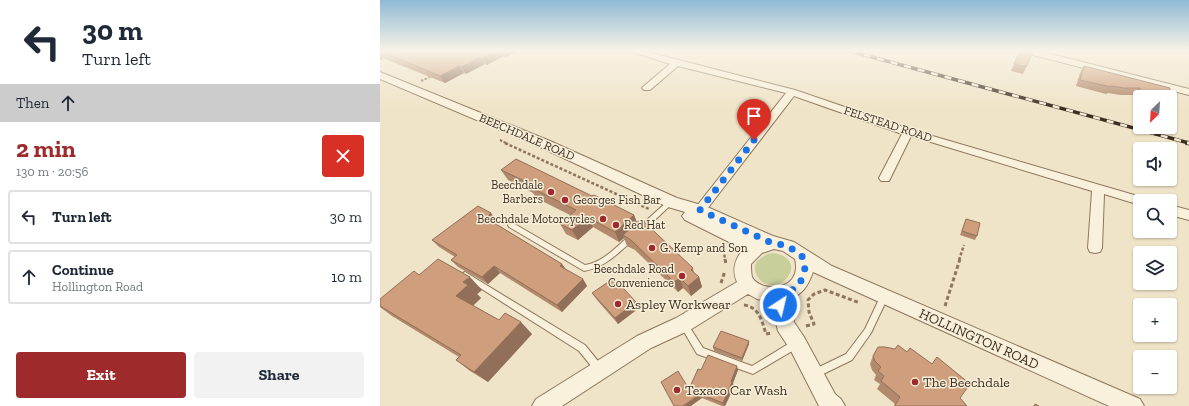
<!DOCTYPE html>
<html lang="en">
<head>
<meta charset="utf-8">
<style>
  :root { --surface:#fff; --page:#f2f2f3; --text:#1f2937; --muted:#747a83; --line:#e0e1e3; --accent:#9e2a2b }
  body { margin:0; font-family:"Zilla Slab",serif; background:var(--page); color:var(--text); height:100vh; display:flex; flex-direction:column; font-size:15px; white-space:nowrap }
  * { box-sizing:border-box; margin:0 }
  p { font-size:13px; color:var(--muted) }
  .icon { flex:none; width:22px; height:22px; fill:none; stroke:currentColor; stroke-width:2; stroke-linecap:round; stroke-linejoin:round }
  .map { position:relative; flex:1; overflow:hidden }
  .side { display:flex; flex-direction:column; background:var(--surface); width:380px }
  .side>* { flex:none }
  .top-card { background:#fff; color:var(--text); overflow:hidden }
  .needle { width:26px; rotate:205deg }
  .fabs { position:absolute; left:753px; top:90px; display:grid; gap:8px }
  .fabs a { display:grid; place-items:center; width:44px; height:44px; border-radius:4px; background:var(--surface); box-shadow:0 1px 3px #0004; font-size:20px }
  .pin { position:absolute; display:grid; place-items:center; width:34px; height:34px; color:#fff; margin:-41px -17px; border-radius:50% 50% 50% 0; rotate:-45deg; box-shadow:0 0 4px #0007 }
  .pin .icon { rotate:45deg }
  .me { position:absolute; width:44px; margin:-22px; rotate:35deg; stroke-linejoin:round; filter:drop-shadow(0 0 3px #0008) }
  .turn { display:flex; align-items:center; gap:14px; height:84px; padding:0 16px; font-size:18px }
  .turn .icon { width:52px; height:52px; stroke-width:2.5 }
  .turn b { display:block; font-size:28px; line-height:34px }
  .then { display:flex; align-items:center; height:38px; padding:0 16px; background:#0003; gap:8px; font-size:15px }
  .round { display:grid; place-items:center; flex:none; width:42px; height:42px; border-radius:4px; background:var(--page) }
  .summary { display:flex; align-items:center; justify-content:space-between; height:68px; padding:0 16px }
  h1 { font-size:24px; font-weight:700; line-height:30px; color:var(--accent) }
  .action { display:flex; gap:8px; margin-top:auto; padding:8px 16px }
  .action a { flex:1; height:46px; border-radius:4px; background:var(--accent); color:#fff; font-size:16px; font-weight:700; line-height:46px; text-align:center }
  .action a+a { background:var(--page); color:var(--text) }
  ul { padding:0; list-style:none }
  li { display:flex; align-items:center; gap:12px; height:54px; margin:0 8px 6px; padding:0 8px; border:2px solid var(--line); border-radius:4px }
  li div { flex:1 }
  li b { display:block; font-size:15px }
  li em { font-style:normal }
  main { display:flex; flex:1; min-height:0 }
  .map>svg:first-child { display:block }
  .green { fill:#c9cf9b }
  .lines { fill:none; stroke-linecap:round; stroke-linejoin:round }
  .service-casing { stroke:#8d765c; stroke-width:2 }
  .minor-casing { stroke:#8d765c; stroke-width:2 }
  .tertiary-casing { stroke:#8d765c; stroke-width:2 }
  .path-far2 { stroke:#8d765c; stroke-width:2; stroke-dasharray:2.5 1.5; stroke-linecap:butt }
  .path-far1 { stroke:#8d765c; stroke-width:2.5; stroke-dasharray:3 2; stroke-linecap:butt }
  .path { stroke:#8d765c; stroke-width:3; stroke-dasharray:4 2.5; stroke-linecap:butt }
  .service { fill:#faf1dc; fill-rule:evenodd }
  .minor { fill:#faf1dc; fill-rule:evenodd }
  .tertiary { fill:#faf1dc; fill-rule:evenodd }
  .rail-far1-casing { stroke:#3d2e20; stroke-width:3.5 }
  .rail-casing { stroke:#3d2e20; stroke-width:4.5 }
  .rail-far1 { stroke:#f7eed8; stroke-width:2.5; stroke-dasharray:7; stroke-linecap:butt }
  .rail { stroke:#f7eed8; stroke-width:3; stroke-dasharray:9; stroke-linecap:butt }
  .wall { fill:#b2896c }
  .shaded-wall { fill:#916f58 }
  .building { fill:#cf9f7d; stroke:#916f58 }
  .route { stroke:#1a73e8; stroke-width:7; stroke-dasharray:0 12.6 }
  .poi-dot { fill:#9e2a2b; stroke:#f7eed8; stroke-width:1.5 }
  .labels { text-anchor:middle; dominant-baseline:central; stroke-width:3; stroke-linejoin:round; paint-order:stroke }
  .street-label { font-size:12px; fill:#3d2e20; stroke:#f7eed8 }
  .poi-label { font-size:12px; fill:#3d2e20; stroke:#f7eed8; text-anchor:end }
  .near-poi-label { font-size:14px; fill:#3d2e20; stroke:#f7eed8; text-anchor:start }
  .near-street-label { font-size:14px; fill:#3d2e20; stroke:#f7eed8 }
</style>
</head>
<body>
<main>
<section class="side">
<div class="top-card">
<div class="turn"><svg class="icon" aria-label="left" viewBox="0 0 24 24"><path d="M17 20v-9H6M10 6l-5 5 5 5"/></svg><div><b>30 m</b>Turn left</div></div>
<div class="then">Then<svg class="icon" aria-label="ahead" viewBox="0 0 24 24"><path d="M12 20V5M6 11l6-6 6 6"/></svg></div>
</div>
<div class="summary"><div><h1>2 min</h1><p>130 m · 20:56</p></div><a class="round" style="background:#d93025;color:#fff"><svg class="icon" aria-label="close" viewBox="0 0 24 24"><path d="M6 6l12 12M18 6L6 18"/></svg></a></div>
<ul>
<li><svg class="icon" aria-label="left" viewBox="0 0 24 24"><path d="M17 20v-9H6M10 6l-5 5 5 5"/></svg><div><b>Turn left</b></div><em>30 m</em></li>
<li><svg class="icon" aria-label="ahead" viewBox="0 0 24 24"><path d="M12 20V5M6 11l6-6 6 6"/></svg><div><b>Continue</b><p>Hollington Road</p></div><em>10 m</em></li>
</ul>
<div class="action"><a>Exit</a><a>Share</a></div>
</section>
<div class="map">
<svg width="809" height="406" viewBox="0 0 809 406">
  <rect width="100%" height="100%" fill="#f0e4c8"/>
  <path class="green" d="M393 253C432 259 399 301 379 279 374 273 374 267 377 261L387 254Z"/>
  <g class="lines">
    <defs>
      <path id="service" d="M289 200H291L294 202 263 231H259L258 229 259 227Z
        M129 223H133L205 265C223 262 235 248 249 236H253L254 238C251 242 247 246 243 249 231 260 220 268 204 271L129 227 128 225Z
        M85 272 205 345 222 366 223 369 222 372 219 373 216 372 199 351 83 277 82 275 83 273Z
        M504 294 507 295 508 297 491 333 472 360 439 376 436 377 433 376 432 373 433 370 466 354 485 329 501 295Z
        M304 322 307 323 323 348 372 366 413 341 416 340 419 341 420 344 419 347 373 374 317 354 300 325 301 323Z"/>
      <path id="minor" d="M250 51H264L415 90 532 130 761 197 765 198 767 201H760V205L724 194 722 248 720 252 715 253 710 252 708 248 712 191 531 136 509 181H501L499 178 522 134 414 96 324 213 320 215 316 213 314 210 316 207 406 93 298 66 270 90H264L262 88 264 86 290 64Z
        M644 51H659L809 89V95L645 53Z
        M790 205 809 210V220L790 215Z"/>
      <path id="tertiary" d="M0 72 170 141 297 198 325 206 393 236 414 242 452 266 760 399 764 406H729L433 272C428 286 423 294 408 300L414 322 424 337 455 394 461 399 465 406H439L410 349 398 331 391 302 377 299 368 294 310 330 271 348 182 406H152L156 399 257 336 296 318 357 282C352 271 354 262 361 252L355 245 305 220 302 216 305 212 288 207 160 147 0 79ZM394 249 403 251 415 259C423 292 380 293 372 277 371 273 371 268 371 264L382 253Z"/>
    </defs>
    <use href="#service" class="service-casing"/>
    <use href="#minor" class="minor-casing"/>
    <use href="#tertiary" class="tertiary-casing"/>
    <path class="path-far2" d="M0 59 6 57
      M41 81 52 76
      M120 140 128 144"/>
    <path class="path-far1" d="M125 143 269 209
      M340 246 344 251 345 260
      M579 260 584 245"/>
    <path class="path" d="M345 259 346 264
      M341 283 345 271
      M364 305C379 307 382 321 386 334L391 333
      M565 306 580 259
      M426 326 434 324 429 312 428 300 434 294 445 290 480 303"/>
    <use href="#service" class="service"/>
    <use href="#minor" class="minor"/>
    <use href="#tertiary" class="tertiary"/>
    <defs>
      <path id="rail-far1" d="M470 51 809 143"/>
      <path id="rail" d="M807 143H809"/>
    </defs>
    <use href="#rail-far1" class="rail-far1-casing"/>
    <use href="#rail" class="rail-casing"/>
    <use href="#rail-far1" class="rail-far1"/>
    <use href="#rail" class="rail"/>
  </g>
  <path class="wall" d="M0 51H137L126 57 124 56 107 65 105 64 86 74 84 73 65 83 0 57Z
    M653 52 643 74 631 71 634 64Z
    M704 66 790 88 760 97V107L754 105 755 95H740L728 93 726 94 696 86 700 73Z
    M121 170 212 196 254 215 257 223 313 268 314 273 319 277 322 287 311 296 303 288 298 292 255 250 247 246 244 238 239 242 213 227 198 240 186 234 180 224 190 215 156 198 153 193 128 180Z
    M586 219 597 236 595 240 580 235Z
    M117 221 114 223 182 264 186 270 203 279 207 286 182 312 120 273 108 284 78 267 71 260 75 257 59 247 52 240Z
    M102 290 97 294 101 298 93 306 119 320 152 334 108 382 90 371 76 360 79 357 12 316 0 307V299Z
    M212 293 259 308 238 324 217 300Z
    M369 344 362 361 334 351 333 347Z
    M493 356 580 398 587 406H514L515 404 497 389 500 384 494 380 496 375 492 370 490 364Z
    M321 370H358L353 383 354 387 345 406H342L322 398 309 389Z"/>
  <path class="shaded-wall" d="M116 51H121L124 56 107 65 103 58Z
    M123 51H137L126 57Z
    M100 57 105 64 86 74 82 67Z
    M79 66 84 73 65 83 60 76Z
    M111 213 117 221 111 225 106 218Z
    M254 215 258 225 243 235 244 238 239 242 235 232Z
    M207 217 213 227 198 240 192 230Z
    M182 264 187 271 180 266Z
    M114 266 120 273 108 284 102 277Z
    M90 277 102 290 97 294 101 298 89 309 76 296 83 282Z
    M319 277 322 287 311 296 308 286Z
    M300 278 303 288 298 292 294 282Z
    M203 279 207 286 182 312 177 305Z
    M256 302 259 308 238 324 235 318Z
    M141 322 152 334 108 382 94 372Z
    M369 341V344L362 361V358Z
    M357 366 358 370 353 383 354 387 345 406H344L343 403 351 382Z
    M320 394 322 398 311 406H303Z"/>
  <path class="building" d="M0 51H116L103 58 100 57 82 67 79 66 60 76Z
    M640 51H648L653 52 646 67 634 64Z
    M704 66 790 88 789 97H760V99L759 98 760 88H744L731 86V87L700 80Z
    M136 159 212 196 214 195 254 215 235 232 207 217 192 230 180 224 196 210 150 187 153 185 121 170Z
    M98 206 111 213 106 218 182 264 180 266 203 279 177 305 114 266 102 277 71 260 77 255 52 240Z
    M261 219 313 268 311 270 319 277 308 286 300 278 294 282 251 240 243 235Z
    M586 219 600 223 597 236 582 231Z
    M58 259 90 277 83 282 88 285 76 296 119 320 125 313 141 322 94 372 76 360 81 355 0 306V299L34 271 39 275Z
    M234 278 256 302 235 318 212 293Z
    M341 331 369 341 362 358 333 347Z
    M518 345 527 352 530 348 552 364 557 357 590 384 580 398 587 406H515V405L520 397 501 381 504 376 498 371 501 367 495 361 493 356 498 347H505L515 349Z
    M328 355 357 366 351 382H352L343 403 320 394 303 406H294L281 382 298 371 309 389 318 369 321 370Z
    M655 404 659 406H654Z"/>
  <linearGradient id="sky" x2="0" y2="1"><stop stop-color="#8fbad6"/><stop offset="0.47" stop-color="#f8f3e6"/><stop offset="1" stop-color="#f8f3e6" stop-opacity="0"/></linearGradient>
  <rect width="809" height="108" fill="url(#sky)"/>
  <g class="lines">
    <path class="route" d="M374 140 320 210 392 243 408 246 422 256 425 270 420 283 408 294 398 295 400 305"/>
  </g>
  <g class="poi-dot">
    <circle cx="171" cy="192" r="4"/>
    <circle cx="185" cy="200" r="4"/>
    <circle cx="223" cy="219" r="4"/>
    <circle cx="236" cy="225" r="4"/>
    <circle cx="272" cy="248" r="4"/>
    <circle cx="302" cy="276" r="4"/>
    <circle cx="238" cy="304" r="4"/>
    <circle cx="535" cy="382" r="4"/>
    <circle cx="297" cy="390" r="4"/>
  </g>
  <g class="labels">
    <g class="street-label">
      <text transform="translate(508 124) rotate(18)">FELSTEAD ROAD</text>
      <text transform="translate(147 137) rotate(23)">BEECHDALE ROAD</text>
    </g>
    <g class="poi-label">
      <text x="163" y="185">Beechdale<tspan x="163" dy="14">Barbers</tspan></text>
      <text x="193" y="200" text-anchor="start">Georges Fish Bar</text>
      <text x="215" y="219">Beechdale Motorcycles</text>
      <text x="244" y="225" text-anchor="start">Red Hat</text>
      <text x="280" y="248" text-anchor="start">G. Kemp and Son</text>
      <text x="294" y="269">Beechdale Road<tspan x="294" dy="14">Convenience</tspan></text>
    </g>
    <g class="near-poi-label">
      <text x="246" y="304">Aspley Workwear</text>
      <text x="543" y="382">The Beechdale</text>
      <text x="305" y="390">Texaco Car Wash</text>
    </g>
    <g class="near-street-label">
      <text transform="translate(599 339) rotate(24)">HOLLINGTON ROAD</text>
    </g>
  </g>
</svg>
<div class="fabs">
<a><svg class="needle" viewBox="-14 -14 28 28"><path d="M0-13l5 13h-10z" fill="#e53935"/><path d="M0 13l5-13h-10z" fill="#747a83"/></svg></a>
<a><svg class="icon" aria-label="sound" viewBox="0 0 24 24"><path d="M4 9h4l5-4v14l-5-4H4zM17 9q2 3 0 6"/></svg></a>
<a><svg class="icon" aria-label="search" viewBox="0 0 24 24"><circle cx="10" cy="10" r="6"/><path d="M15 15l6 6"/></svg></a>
<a><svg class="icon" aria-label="layers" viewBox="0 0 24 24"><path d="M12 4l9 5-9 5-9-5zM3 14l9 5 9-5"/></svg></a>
<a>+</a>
<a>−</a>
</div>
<div class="pin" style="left:374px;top:140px;background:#d93025"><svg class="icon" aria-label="arrive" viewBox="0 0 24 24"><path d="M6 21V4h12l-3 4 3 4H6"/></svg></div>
<svg class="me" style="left:400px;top:305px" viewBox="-20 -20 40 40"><circle r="17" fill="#1a73e8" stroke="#fff" stroke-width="3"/><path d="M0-11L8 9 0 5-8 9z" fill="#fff"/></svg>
</div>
</main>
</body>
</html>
